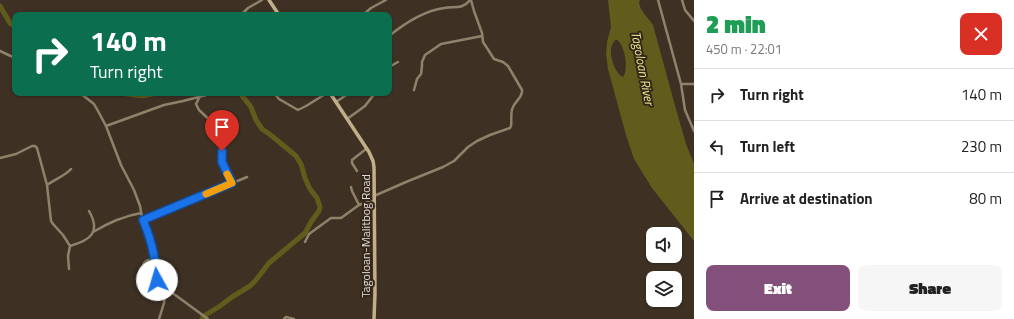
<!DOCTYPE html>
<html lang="en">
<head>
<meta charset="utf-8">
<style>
  :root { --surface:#fff; --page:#f6f6f6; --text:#222; --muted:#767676; --line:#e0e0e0; --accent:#834f7b }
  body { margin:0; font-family:"Titillium Web",sans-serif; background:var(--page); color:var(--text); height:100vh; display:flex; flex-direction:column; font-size:15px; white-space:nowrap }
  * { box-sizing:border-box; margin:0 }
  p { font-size:13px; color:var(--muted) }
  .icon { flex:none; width:22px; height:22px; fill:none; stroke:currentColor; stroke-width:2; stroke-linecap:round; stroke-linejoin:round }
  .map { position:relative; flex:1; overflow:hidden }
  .sheet { display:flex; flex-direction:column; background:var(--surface); width:320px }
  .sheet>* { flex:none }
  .hud { position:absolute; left:12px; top:12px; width:380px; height:84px; border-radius:8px; box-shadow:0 1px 3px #0004; background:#0b6e4f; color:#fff; overflow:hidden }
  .tools { position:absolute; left:646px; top:227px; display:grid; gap:8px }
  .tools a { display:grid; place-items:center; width:36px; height:36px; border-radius:8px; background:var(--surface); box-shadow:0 1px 3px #0004; font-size:20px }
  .pin { position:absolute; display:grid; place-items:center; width:34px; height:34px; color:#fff; margin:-41px -17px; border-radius:50% 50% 50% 0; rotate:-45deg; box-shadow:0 0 4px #0007 }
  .pin .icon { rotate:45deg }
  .me { position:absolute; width:44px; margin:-22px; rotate:354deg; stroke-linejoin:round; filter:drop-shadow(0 0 3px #0008) }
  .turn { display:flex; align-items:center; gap:14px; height:84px; padding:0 12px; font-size:18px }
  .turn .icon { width:52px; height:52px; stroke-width:2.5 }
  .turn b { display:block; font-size:28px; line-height:34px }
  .round { display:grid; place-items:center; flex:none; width:42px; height:42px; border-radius:8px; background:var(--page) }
  .summary { display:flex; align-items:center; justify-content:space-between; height:68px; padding:0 12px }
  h1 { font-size:24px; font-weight:800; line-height:30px; color:#1e9e55 }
  .cta { display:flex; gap:8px; margin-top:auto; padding:8px 12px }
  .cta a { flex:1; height:46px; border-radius:8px; background:var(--accent); color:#fff; font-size:16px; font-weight:800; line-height:46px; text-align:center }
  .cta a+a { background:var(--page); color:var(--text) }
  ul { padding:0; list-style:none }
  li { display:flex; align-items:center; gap:12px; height:52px; padding:0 12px; border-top:1px solid var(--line) }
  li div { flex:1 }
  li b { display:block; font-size:15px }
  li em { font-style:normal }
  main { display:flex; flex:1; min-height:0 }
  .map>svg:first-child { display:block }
  .water { fill:#615c1c; fill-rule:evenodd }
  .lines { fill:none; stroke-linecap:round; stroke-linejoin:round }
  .river { stroke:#615c1c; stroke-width:5 }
  .minor { stroke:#8e836a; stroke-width:2.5 }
  .secondary { stroke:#c1af88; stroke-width:3.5 }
  .route-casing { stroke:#114b97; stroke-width:10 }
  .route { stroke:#1a73e8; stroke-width:7 }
  .slow { stroke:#f59e0b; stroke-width:7 }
  .labels { text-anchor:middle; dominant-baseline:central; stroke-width:4; stroke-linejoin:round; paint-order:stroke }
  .street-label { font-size:12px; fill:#e3dbd3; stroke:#33271b }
  .water-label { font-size:13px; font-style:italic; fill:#eee88c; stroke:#33271b }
</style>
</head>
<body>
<main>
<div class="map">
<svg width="694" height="319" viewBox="0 0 694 319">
  <rect width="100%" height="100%" fill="#3e3124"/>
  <path class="water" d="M608 0H640L639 2C640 12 648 17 653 25L674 102 686 144 694 164V241L652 188 634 159 626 135 608 69 606 54 607 42 611 27ZM615 40H617C625 45 629 70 623 77 615 73 610 58 611 49 611 46 613 43 615 40Z"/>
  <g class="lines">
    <path class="river" d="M0 6 10 23 15 26
      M121 93C135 95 143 98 156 93
      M202 319 204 316 220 306 232 297 250 286 256 280 269 263 305 233 311 222 319 211 320 207 317 198 310 189 305 178 301 164 296 156 272 136 262 129 256 120 251 107 240 93"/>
    <path class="minor" d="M658 0 681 84 685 110 694 131
      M682 0 685 10 694 21
      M241 15 248 8 262 0
      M363 15 371 8 386 0
      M389 36C405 23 423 11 444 8 455 6 462 10 470 0
      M0 51 15 58
      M389 67 398 62
      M681 84H694
      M414 90 417 79 421 74 422 66V62L425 55 441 44 482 36
      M80 93 94 104 98 111 106 126 121 165 134 190 140 206 142 217 150 238 154 253 157 280 163 286 208 319
      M274 93 279 99 298 110 306 106 327 93
      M199 98 196 104 199 110 213 123 218 131 222 145 221 162 232 183
      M336 102 349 93
      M347 119 365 106 375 93
      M106 126 164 105 183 101 214 93
      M0 158 16 154 32 146H35L37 148 47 185 51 221 53 224 63 235 70 246C91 240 101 232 89 211
      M357 171 352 163V160L366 149
      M47 185C55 179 65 176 71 169
      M351 187 352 191 359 205
      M374 196 406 182 443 167 454 161 468 147 477 141 490 135 510 128 511 126C512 120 510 113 513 107 516 100 523 97 522 90L508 66 503 62 494 59 487 48 483 42 482 33 474 11 471 0
      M143 220 247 177
      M93 232C108 223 124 216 141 213
      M305 242 309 234 331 218H341L359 205 367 202 374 201
      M155 259C153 259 150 259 148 260 140 263 143 274 147 279L151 280H157
      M69 269 68 256 70 246
      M159 319 164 303 165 295 168 290
      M284 319 286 317 294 319"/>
    <path class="secondary" d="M269 0 279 15
      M330 93 369 152 373 161 374 167 375 293 374 319"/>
  </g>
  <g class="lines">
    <defs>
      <path id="route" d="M157 280C156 259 151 239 143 220L232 183 222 162V151"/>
    </defs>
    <use href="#route" class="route-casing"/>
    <use href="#route" class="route"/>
    <path class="slow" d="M206 194 232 183 227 174"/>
  </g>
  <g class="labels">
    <g class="street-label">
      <text transform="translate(365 236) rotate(-90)">Tagoloan-Malitbog Road</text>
    </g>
    <g class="water-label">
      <text transform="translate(643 68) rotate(79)">Tagoloan River</text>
    </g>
  </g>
</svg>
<div class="tools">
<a><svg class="icon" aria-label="sound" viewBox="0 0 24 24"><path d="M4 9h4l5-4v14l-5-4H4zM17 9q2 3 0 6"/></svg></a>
<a><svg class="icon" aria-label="layers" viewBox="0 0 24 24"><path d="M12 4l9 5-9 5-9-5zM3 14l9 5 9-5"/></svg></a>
</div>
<div class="pin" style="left:222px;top:151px;background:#d93025"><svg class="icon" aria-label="arrive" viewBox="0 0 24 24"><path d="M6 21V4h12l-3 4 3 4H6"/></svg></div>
<svg class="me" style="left:157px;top:280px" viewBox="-20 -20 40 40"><circle r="19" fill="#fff"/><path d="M0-13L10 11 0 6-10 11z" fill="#1a73e8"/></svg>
<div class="hud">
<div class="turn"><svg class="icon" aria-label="right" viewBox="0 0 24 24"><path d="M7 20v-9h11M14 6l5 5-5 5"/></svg><div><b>140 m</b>Turn right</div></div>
</div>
</div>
<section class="sheet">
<div class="summary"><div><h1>2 min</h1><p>450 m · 22:01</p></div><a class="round" style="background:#d93025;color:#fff"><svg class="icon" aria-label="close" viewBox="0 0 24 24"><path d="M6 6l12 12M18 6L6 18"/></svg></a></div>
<ul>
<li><svg class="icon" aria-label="right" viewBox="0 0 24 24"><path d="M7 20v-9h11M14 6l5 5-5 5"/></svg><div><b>Turn right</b></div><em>140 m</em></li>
<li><svg class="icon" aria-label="left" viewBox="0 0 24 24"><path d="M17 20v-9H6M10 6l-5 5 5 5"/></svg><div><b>Turn left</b></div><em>230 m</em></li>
<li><svg class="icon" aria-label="arrive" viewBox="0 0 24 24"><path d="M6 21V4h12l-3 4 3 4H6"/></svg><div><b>Arrive at destination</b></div><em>80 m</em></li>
</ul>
<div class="cta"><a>Exit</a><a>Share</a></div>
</section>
</main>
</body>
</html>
